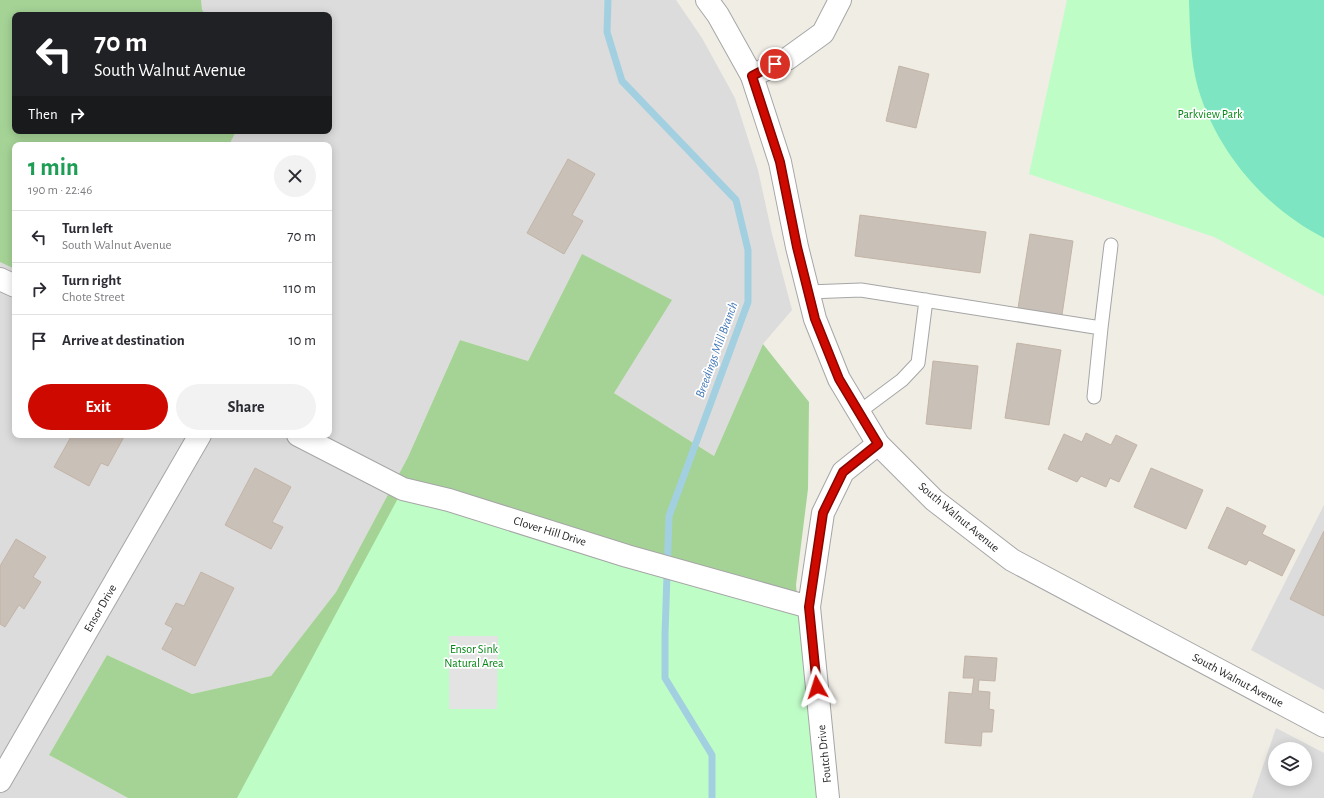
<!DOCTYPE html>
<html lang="en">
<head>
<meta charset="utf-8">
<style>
  :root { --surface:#fff; --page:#f2f2f3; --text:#2b2b33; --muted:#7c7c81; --line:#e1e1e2; --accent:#ce0a00 }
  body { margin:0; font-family:"Alegreya Sans",sans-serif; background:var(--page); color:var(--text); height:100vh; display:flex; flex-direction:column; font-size:15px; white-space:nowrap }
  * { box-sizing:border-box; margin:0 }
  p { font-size:13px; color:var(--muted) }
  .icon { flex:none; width:22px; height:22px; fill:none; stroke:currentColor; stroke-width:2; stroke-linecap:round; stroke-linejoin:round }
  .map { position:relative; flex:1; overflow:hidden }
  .details { position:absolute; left:12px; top:142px; width:320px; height:296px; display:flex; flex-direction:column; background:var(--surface); border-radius:8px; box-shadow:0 2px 10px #0003 }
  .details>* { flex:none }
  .top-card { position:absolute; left:12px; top:12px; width:320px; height:122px; border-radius:8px; box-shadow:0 2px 10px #0003; background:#202124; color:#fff; overflow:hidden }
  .controls { position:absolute; left:1268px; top:742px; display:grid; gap:8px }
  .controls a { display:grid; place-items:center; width:44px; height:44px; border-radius:50%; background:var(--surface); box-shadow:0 2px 10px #0003; font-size:20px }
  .pin { position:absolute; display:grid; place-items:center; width:34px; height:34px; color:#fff; margin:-17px; border:2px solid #fff; border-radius:50%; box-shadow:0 1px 4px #0007 }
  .me { position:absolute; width:44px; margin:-22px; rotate:354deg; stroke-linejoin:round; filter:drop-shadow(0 0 3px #0008) }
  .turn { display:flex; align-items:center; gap:14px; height:84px; padding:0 16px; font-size:18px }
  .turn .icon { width:52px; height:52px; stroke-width:2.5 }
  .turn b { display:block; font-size:28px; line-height:34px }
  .then { display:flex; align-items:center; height:38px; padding:0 16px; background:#0003; gap:8px; font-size:15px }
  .round { display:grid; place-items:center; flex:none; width:42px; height:42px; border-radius:21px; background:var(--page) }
  .headline { display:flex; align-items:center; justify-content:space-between; height:68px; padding:0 16px }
  h1 { font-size:24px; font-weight:600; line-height:30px; color:#1e9e55 }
  .primary-button { display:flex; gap:8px; margin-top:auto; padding:8px 16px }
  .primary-button a { flex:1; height:46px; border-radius:24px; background:var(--accent); color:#fff; font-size:16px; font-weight:600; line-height:46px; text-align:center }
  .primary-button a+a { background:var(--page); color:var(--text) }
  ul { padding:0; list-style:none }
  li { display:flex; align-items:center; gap:12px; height:52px; padding:0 16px; border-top:1px solid var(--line) }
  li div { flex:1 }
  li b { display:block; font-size:15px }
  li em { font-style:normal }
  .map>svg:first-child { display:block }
  .residential { fill:#dddcdc; fill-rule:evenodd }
  .forest { fill:#a5d396 }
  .park { fill:#bffdc7 }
  .pitch { fill:#7de5c2 }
  .parking { fill:#e3e3e3 }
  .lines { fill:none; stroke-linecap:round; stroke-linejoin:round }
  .stream { stroke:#a2d0e1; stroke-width:7 }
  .building { fill:#c9c0b7; stroke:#c3b4a6 }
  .service-casing { stroke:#a6a6a6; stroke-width:15 }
  .minor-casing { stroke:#a6a6a6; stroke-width:24 }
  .tertiary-casing { stroke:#a6a6a6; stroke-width:24 }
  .service { stroke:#fff; stroke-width:13 }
  .minor { stroke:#fff; stroke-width:22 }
  .tertiary { stroke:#fff; stroke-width:22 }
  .route-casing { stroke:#860600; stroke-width:10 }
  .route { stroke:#ce0a00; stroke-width:7 }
  .labels { text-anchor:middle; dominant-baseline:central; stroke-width:3.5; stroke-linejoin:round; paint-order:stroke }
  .park-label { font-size:12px; fill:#048615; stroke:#fff }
  .street-label { font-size:12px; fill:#1f1f1f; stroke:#fff }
  .water-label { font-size:13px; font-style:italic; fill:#4478b6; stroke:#fff }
</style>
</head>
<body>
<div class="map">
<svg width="1324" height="798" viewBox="0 0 1324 798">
  <rect width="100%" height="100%" fill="#f0ede5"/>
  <path class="residential" d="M0 0H676L702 38 735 98 758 170 772 234 792 310 763 344 714 456 614 393 582 255 528 361 460 340 408 457 336 592 271 676 192 694 107 655 49 755 128 798H0ZM15 15H329V131H15ZM15 145H329V435H15Z
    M1324 505V690L1251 650Z
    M1276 728 1324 753V798H1252ZM1275 749H1305V779H1275Z"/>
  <path class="forest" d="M0 0H201L202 10 206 15H15V131H236L229 145H15V269L0 262Z
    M582 254 672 300 614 393 714 456 763 344 809 402 808 489 796 585 816 798H128L49 755 107 655 192 694 271 676 336 592 408 457 460 340 528 361Z"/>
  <path class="park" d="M1067 0H1324V296L1214 237 1029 174Z
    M403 489 809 607 830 798H237Z"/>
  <path class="pitch" d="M1189 0H1324V238C1265 208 1217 152 1198 88 1190 59 1190 29 1189 0Z"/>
  <path class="parking" d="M449 636H498L497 709H449Z"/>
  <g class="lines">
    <path class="stream" d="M608 0 607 32 622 81 736 200 748 250V302L669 516 665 634V678L712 755V798"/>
  </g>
  <path class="building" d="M899 66 929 74 916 128 886 121Z
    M568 159 595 174 572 215 583 221 564 254 527 233Z
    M860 215 986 232 980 273 855 256Z
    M1030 234 1073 241 1062 315 1018 308Z
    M1017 343 1061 350 1049 425 1005 418Z
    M933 361 978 366 971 429 926 424Z
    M1086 433 1111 445 1116 435 1137 445 1119 482 1110 478 1106 487 1081 476 1077 482 1048 469 1064 434 1082 442Z
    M72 435H125L108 466 101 463 89 486 54 467Z
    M255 468 291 487 272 522 283 527 271 549 225 525Z
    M1151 468 1203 490 1186 529 1134 507Z
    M1227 507 1266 526 1262 534 1295 550 1282 576 1249 560 1246 565 1208 548Z
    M1324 531V616L1290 599Z
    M16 539 46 557 33 577 41 582 24 609 19 605 5 627 0 624V566Z
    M201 572 234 588 195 666 162 649 173 628 165 624 176 603 184 606Z
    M965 656 997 658 995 681 979 680 978 691 990 692 989 709 994 710 992 732H982L981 746 945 743 949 692 972 694 974 678H963Z"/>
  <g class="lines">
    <defs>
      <path id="service" d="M808 292 861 290 1101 328 1111 245
        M1094 397 1101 328
        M859 412 902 380 918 363 926 300"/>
      <path id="minor" d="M752 76 787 59 823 33 840 0
        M0 279 15 286
        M298 435 403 489 449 500 627 556 809 607
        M0 781 200 435
        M828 798 809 607 823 513 843 472 878 444"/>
      <path id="tertiary" d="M707 0 718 15 752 76 780 162 797 247 815 319 839 379 878 444 934 500 1012 560 1324 726"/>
    </defs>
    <use href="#service" class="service-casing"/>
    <use href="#minor" class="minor-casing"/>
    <use href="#tertiary" class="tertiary-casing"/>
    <use href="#service" class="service"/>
    <use href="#minor" class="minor"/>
    <use href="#tertiary" class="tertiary"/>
  </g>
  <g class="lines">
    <defs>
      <path id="route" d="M775 64 752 76 780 162 797 247 815 319 839 379 878 444 843 472 823 513 809 607 817 687"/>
    </defs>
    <use href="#route" class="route-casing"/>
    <use href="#route" class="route"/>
  </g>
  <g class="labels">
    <g class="park-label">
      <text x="1210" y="114">Parkview Park</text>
      <text x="474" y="649">Ensor Sink<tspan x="474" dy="14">Natural Area</tspan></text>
    </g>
    <g class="street-label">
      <text transform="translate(959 517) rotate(40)">South Walnut Avenue</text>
      <text transform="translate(550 531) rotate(17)">Clover Hill Drive</text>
      <text transform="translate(100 608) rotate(-60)">Ensor Drive</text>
      <text transform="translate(1238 680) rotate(28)">South Walnut Avenue</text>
      <text transform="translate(824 754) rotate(-96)">Foutch Drive</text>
    </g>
    <g class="water-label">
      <text transform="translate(717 350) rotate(-70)">Breedings Mill Branch</text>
    </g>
  </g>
</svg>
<div class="controls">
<a><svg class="icon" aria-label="layers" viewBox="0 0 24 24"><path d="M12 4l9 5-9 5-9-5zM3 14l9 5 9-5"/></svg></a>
</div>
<div class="pin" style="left:775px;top:64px;background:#d93025"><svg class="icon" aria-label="arrive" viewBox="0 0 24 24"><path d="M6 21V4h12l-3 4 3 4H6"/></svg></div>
<svg class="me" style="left:817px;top:687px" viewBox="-20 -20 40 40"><path d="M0-17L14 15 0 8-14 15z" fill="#ce0a00" stroke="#fff" stroke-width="4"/></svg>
<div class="top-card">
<div class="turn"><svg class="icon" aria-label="left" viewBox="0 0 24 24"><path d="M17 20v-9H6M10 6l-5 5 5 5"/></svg><div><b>70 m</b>South Walnut Avenue</div></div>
<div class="then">Then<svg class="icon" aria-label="right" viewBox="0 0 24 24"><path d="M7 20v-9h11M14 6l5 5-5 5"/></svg></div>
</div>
<section class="details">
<div class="headline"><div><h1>1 min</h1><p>190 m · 22:46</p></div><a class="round"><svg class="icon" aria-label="close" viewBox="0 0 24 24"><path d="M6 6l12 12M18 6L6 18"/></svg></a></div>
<ul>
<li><svg class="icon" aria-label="left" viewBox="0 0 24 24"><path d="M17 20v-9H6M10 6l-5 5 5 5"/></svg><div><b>Turn left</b><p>South Walnut Avenue</p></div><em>70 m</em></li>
<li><svg class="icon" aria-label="right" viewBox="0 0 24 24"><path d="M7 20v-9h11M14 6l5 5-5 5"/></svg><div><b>Turn right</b><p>Chote Street</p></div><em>110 m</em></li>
<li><svg class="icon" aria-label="arrive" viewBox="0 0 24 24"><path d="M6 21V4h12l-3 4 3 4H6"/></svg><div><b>Arrive at destination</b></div><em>10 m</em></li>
</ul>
<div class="primary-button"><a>Exit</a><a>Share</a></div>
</section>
</div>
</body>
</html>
